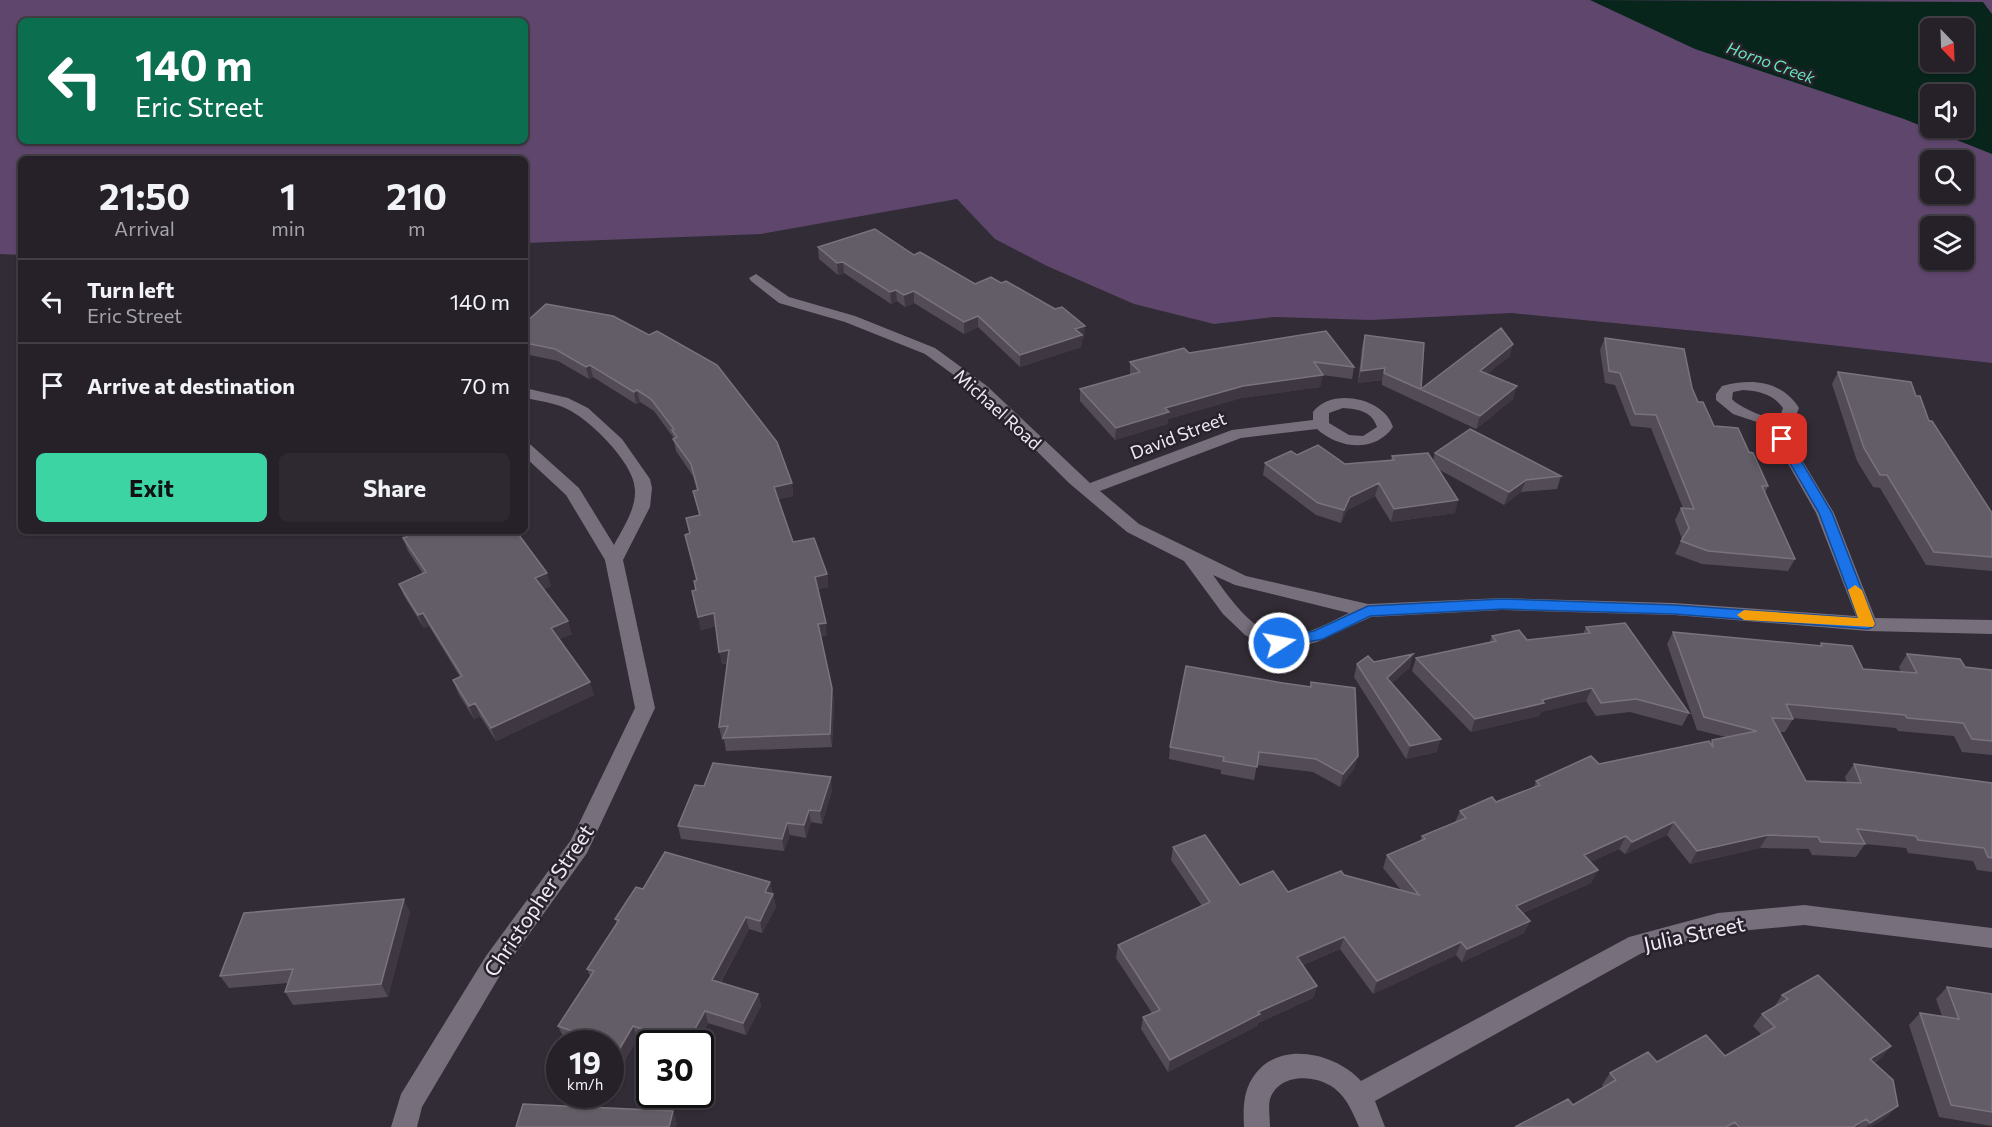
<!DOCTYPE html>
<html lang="en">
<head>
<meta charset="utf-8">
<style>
  :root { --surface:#262128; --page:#2e2930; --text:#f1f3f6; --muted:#a4a3a8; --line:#423e45; --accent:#3dd4a3 }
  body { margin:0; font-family:Commissioner,sans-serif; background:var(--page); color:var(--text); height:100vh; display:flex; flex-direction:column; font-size:22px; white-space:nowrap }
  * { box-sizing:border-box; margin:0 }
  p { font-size:20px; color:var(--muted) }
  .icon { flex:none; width:33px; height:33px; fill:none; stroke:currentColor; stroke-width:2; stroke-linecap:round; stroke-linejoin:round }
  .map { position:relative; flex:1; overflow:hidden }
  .panel { position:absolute; left:18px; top:156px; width:510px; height:378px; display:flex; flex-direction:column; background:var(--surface); border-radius:9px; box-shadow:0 2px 4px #0004,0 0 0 2px var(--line) }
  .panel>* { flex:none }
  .banner { position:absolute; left:18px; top:18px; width:510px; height:126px; border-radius:9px; box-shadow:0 2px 4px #0004,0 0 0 2px var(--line); background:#0b6e4f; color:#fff; overflow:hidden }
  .needle { width:39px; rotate:157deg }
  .buttons { position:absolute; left:1920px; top:18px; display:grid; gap:12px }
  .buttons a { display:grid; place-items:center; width:54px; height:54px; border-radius:9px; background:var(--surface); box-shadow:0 2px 4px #0004,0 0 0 2px var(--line); font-size:30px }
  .speed { position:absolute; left:546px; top:1030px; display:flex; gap:12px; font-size:30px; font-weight:700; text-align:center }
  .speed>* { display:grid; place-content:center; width:78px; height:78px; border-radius:50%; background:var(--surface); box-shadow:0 2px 4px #0004,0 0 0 2px var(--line); line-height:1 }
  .speed small { font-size:15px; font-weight:400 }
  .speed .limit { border:3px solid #111; border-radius:9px; background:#fff; color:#111 }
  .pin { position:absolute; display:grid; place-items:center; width:51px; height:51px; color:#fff; margin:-26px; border-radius:12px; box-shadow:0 3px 9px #0006 }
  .me { position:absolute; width:66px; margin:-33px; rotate:79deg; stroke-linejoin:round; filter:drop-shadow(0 0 4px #0008) }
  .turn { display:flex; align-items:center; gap:21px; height:126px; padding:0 18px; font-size:27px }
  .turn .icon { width:78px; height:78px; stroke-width:2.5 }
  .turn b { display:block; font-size:42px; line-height:51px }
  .eta { display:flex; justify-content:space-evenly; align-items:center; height:102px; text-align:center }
  .eta b { font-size:36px; font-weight:700; line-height:42px }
  .primary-button { display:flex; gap:12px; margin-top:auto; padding:12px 18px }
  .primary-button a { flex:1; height:69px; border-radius:9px; background:var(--accent); color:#111; font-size:24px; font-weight:700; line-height:69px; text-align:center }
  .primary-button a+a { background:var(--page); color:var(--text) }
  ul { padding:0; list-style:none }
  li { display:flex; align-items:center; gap:18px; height:84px; padding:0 18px; border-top:2px solid var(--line) }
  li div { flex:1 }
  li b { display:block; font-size:22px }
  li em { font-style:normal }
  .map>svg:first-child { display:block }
  .green { fill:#5e466c; fill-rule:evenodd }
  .water { fill:#07251b; fill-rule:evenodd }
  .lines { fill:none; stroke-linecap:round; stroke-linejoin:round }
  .minor { fill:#776f7c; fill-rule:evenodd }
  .wall { fill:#534c57 }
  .shaded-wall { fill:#3f3843 }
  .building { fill:#635d67; stroke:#79737d; stroke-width:1.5 }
  .route { fill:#1a73e8; stroke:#114b97; stroke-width:1.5 }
  .slow { fill:#f59e0b }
  .labels { text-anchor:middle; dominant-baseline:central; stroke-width:5; stroke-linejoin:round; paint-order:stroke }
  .far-water-label { font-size:16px; font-style:italic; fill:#68e6b8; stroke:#28222c }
  .street-label { font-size:18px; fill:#eeeaf1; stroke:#28222c }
  .near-street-label { font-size:21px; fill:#eeeaf1; stroke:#28222c }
</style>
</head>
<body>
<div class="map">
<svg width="1992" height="1127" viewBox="0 0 1992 1127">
  <rect width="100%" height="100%" fill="#322c36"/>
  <path class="green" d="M0 0H1992V363L1748 336 1511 313 1371 320 1275 317 1214 324 1134 304 1047 266 995 239 957 199 761 234 525 243V159H21V255L0 254ZM21 21H525V141H21ZM1930 28H1964V62H1930ZM1930 94H1964V128H1930ZM1930 160H1964V194H1930ZM1930 226H1964V260H1930Z"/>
  <path class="water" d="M1590 0 1983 2 1992 14V154L1904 119 1695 49ZM1930 28H1964V62H1930ZM1930 94H1964V128H1930Z"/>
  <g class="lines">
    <path class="minor" d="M756 274 789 297 855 316 935 348 987 386 1090 483 1232 430 1313 420V412C1332 387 1384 398 1393 427 1375 453 1339 449 1317 429L1241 438 1100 491 1139 524 1246 576 1368 604 1502 598 1674 603 1856 616 1816 513 1766 425 1733 414 1716 400V394L1722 386C1751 378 1781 380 1799 408L1794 420 1781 425 1834 513 1875 618 1992 620V634L1868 631 1674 615 1502 610 1371 617 1317 642 1298 647 1278 649 1258 642 1245 635 1223 614 1184 561 1127 532 1069 483 977 392 925 354 845 322 779 303 751 281 749 278ZM1743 390C1759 391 1773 394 1783 408L1781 414C1767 422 1748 410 1735 402L1732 399 1733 392ZM1343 408C1358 409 1372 411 1377 427L1363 436 1349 435 1329 423V413ZM1213 575 1235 585 1349 613C1330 622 1308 635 1287 636 1255 637 1229 597 1213 575Z
      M525 388 568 398 588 408 622 439 650 479 652 488 650 507 623 560 655 708 587 853 502 972 422 1107 417 1127H391L401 1094 486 956 571 840 635 708 605 560 566 495 525 457V443L531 445 579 488 614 545C623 528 636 509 635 490 635 464 591 421 569 410 556 403 540 401 525 398Z
      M1804 905 1992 928V948L1804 925 1718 933 1642 953 1375 1101 1385 1127H1359C1353 1113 1347 1098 1334 1088 1315 1074 1279 1073 1270 1099 1268 1107 1270 1118 1270 1127H1244C1243 1108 1243 1089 1256 1073 1282 1040 1337 1054 1361 1081L1629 937 1718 913Z"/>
  </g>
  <path class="wall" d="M818 247 914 255 1084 338 1082 339 1081 347 1020 367 978 327 964 334 914 303 905 307 897 301 891 304 844 273 838 275 819 259Z
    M525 323 792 483 793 496 778 499 793 542 827 574 828 587 818 589 827 635 821 637 832 688 834 701 832 747 726 751 724 739 722 740 719 727 727 664H722L716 626 701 630 692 591 696 590V580L685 535 689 533 686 518 699 515 693 491 697 490 693 476 676 451 673 437 654 411 640 402 636 404 593 377 589 379 558 361 525 354Z
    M1326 331 1354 367 1352 379 1322 375 1320 387 1241 398 1168 419 1167 424 1115 440 1080 401V389L1130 375V362Z
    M1365 335 1421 389 1510 356 1487 374 1513 399 1476 429 1382 385V380L1358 383 1362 347Z
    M1605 338 1692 388 1698 402 1714 426 1749 452 1768 486 1765 493 1795 559 1788 571 1702 564 1675 554 1682 539 1675 520 1681 508H1683L1651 428 1631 426 1615 385 1605 383 1600 350Z
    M1838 372 1916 396 1929 421 1992 513V571L1926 565 1880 488 1873 487 1857 461 1832 384Z
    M1435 453 1561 476 1557 489 1521 492 1504 505 1438 469 1455 513 1391 522 1375 496 1347 510 1341 523 1316 515 1263 475 1265 463 1297 455 1345 464 1391 460 1392 456 1433 460Z
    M400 531H516L551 586 544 589 572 634 559 639 594 695 496 741 480 716 474 719 458 693 453 680 460 677 429 626 424 628 404 596 399 584 423 574 408 551 403 538H404Z
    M1586 627 1689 713 1682 726 1630 712 1596 716 1586 701 1541 712 1539 716 1471 732 1412 671 1416 658 1490 642 1492 636 1527 640 1583 634Z
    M1673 632 1819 646 1821 643 1863 669 1901 672 1899 667 1907 654 1965 667 1992 670V755L1962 752 1954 736 1898 731 1896 728 1792 718 1793 719 1785 732H1780L1806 781 1847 783 1845 777 1854 764 1992 783V872L1977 870 1973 861 1908 853 1906 848 1865 844 1856 857 1812 855 1809 849 1760 848 1690 864 1667 835 1625 854 1619 849 1590 862 1598 870 1591 883 1523 913 1530 921 1524 933 1462 962 1456 955 1373 994 1340 949 1303 965 1317 986 1313 998 1258 1023 1257 1026 1168 1072 1141 1029 1143 1017 1152 1013 1116 958 1118 945 1202 906 1171 860 1173 847 1240 885 1288 892 1344 875 1401 890 1383 868 1387 855 1420 841 1422 836 1455 822 1460 811 1496 802 1534 787 1536 781 1599 764 1711 743 1712 740 1726 737 1697 730 1667 644Z
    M1374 662 1410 667 1392 683 1437 752 1406 759 1354 677 1357 664Z
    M1311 682 1358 756 1354 769 1340 787 1313 772 1257 765 1254 780 1221 774V770L1169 759 1170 747 1283 683 1310 687Z
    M704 786 832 790 822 824 811 822 806 838 790 835 784 851 681 839 678 826Z
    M770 882 776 907 762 933 749 929 721 982 758 994 761 1006 746 1035 708 1023 697 1044H657L638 1038 625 1060 610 1055V1044H580L564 1038 558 1026 590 976 587 969 617 923 615 919 643 889Z
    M410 912 388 997 293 1005 285 992 288 983 229 988 220 976Z
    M1947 987 1992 994V1126L1939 1117 1909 1025 1920 1013 1942 1016 1936 999Z
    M1782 995 1891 1046 1881 1058 1874 1063 1887 1117 1871 1127H1515L1573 1105 1604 1087 1602 1085 1610 1073 1657 1062 1725 1056 1762 1035 1753 1026 1762 1014 1774 1007Z"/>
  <path class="shaded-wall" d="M843 262 844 273 838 275 837 263Z
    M896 290 897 301 891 304 890 292Z
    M914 291V303L905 307 904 295Z
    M978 316V327L964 334V322Z
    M1085 326 1084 338 1082 339 1081 347 1020 367V355L1075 329Z
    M1513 344 1510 356 1476 383 1480 371Z
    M590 365 593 377 589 379 586 367Z
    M1385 368 1382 380 1358 383 1361 371Z
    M1323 375 1320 387 1241 398 1168 419 1167 424 1115 440 1116 428 1165 408 1243 386Z
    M1517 386 1513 399 1476 429 1480 416Z
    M637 390 640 402 636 404 634 392Z
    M1526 480 1521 492 1504 505 1509 492Z
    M792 483 793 496 776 499 774 487Z
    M1379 483 1375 496 1347 510 1341 523 1344 510 1350 497Z
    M1458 500 1455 513 1391 522 1394 509Z
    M547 573 551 586 539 591 535 578Z
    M827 574 828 587 817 589 815 577Z
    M423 613 429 626 424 628 418 615Z
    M714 613 717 626 701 630 698 617Z
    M568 621 572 634 555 641 551 628Z
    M826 623 827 635 820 637 818 624Z
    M729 650 732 663 722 664 719 652Z
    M1413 654 1410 667 1384 691 1387 678Z
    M590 682 594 695 496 741 491 728Z
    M832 688 834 701 832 747 830 734Z
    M1592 688 1586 701 1541 712 1539 716 1471 732 1475 719 1542 700Z
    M475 703 480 716 474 719 469 706Z
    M1441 739 1437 752 1406 759 1410 746Z
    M1358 756 1354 769 1340 787 1343 774Z
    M831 777 832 790 822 824 820 811Z
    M809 810 811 822 806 838 804 825Z
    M1674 822 1667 835 1625 854 1632 842Z
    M787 823 790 835 784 851 782 839Z
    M1768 835 1760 848 1690 864 1697 851Z
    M1626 836 1619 849 1578 868 1584 855Z
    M1598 870 1591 883 1511 918 1516 906Z
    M770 882 773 894 765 892Z
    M773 894 776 907 762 933 760 921Z
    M404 899 410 912 388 997 381 984Z
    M746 917 749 929 715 992 712 980Z
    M1530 921 1524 933 1462 962 1467 949Z
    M1344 937 1340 949 1293 969 1297 957Z
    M1461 942 1456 955 1373 994 1377 981Z
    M1317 986 1313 998 1258 1023 1257 1026 1168 1072 1170 1060 1258 1012Z
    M758 994 761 1006 746 1035 743 1023Z
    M705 1011 708 1023 697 1044H687V1043Z
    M633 1026 638 1038 625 1060 620 1048Z
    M1891 1046 1881 1058 1859 1071 1870 1059Z
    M1898 1106 1887 1117 1871 1127H1866L1870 1123Z
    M673 1111 677 1123 676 1127H669Z
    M1866 1119 1857 1127H1853Z"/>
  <path class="building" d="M875 229 914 255 920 252 975 284 991 277 1001 283 1006 281 1055 309 1062 307 1085 326 1075 329 1082 335 1020 355 978 316 964 322 914 291 904 295 896 290 890 292 843 262 837 263 818 247Z
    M546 304 613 316 649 335 657 331 717 365 777 442 792 483 774 487 793 542 814 538 827 574 815 577 826 623 818 624 832 688 830 734 723 738 728 726 719 727 729 650 719 652 714 613 698 617 692 591 696 590 694 581 697 580 685 535 690 533 686 518 700 515 693 491 698 490 691 464 673 439 677 437 672 430 674 429 651 399 637 390 634 392 590 365 586 367 555 349 525 343V323Z
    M1501 328 1513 344 1480 371 1517 386 1480 416 1384 373 1385 368 1361 371 1365 335 1424 343 1421 389Z
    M1326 331 1354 367 1314 362 1323 375 1243 386 1165 408 1169 412 1116 428 1080 389 1140 372 1130 362 1184 348 1189 353Z
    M1605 338 1684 349 1692 388 1698 402H1703L1714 426 1738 428 1749 452 1753 453 1768 486H1762L1795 559 1708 551 1681 541 1689 528 1681 508 1694 509 1656 415 1635 414 1620 373 1609 371Z
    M1838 372 1911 382 1916 396H1920L1929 421H1932L1992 513V557L1934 552 1887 475H1880L1864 448Z
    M1470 429 1561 476 1526 480 1509 492 1435 453Z
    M1318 445 1345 464 1394 460 1392 456 1428 453 1458 500 1394 509 1379 483 1350 497 1344 510 1318 503 1265 463 1291 451 1297 455Z
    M403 531H516L547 573 535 578 568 621 551 628 590 682 491 728 475 703 469 706 453 680 462 676 423 613 418 615 399 584 426 572 403 538 407 537Z
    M1625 623 1689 713 1636 699 1601 703 1592 688 1542 700 1544 703 1475 719 1416 658 1496 641 1492 636 1519 630 1527 640 1590 633 1586 627Z
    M1673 632 1822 646 1821 643 1852 646 1863 669 1917 673 1907 654 1960 659 1965 667 1992 670V741L1972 739 1963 723 1907 718 1905 715 1786 704 1793 719 1772 718 1806 781 1861 783 1854 764 1992 783V858L1988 857 1984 848 1918 840 1916 836 1857 829 1865 844 1821 842 1818 837 1768 835 1697 851 1674 822 1632 842 1626 836 1584 855 1598 870 1516 906 1530 921 1467 949 1461 942 1377 981 1344 937 1297 957 1317 986 1258 1012 1260 1014 1170 1060 1143 1017 1160 1010 1118 945 1210 902 1173 847 1205 835 1240 885 1273 871 1288 892 1341 871 1344 875 1419 895 1387 855 1425 839 1422 836 1466 818 1460 811 1492 797 1496 802 1540 785 1536 781 1591 756 1599 764 1709 741 1713 747 1712 740 1757 731 1704 717Z
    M1413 654 1387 678 1441 739 1410 746 1357 664 1368 656 1374 662Z
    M1186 666 1283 683 1311 687V682L1355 688 1358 756 1343 774 1316 759 1259 752 1257 767 1223 761 1224 757 1170 747Z
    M713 763 831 777 820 811 809 810 804 825 787 823 782 839 678 826 695 785 704 786Z
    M665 852 770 882 765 892 773 894 760 921 746 917 712 980 758 994 743 1023 705 1011 687 1043 633 1026 620 1048 558 1026 594 971 587 969 619 920 615 919 636 887 643 889Z
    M404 899 381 984 285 992 293 969 220 976 244 913Z
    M1818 975 1891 1046 1870 1059 1893 1080 1898 1106 1870 1123 1866 1119 1853 1127H1739L1735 1122 1726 1127H1515L1568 1099 1573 1105 1616 1080 1610 1073 1648 1052 1657 1062 1706 1035 1725 1056 1775 1027 1762 1014 1788 999 1782 995Z
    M1947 987 1992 994V1112L1951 1105 1920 1013 1959 1019Z
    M523 1104 673 1111 669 1127H516Z"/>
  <path class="route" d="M1782 436 1788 439 1832 513 1875 624 1873 627 1868 629 1674 614 1502 609 1370 616 1323 639 1279 648 1272 643 1279 638 1314 631 1368 606 1502 599 1674 605 1858 618 1819 513 1776 439Z"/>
  <path class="slow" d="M1855 585 1862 590 1875 624 1873 627 1744 620 1737 615 1744 610 1858 618 1848 590Z"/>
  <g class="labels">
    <g class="far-water-label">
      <text transform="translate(1771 62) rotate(20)">Horno Creek</text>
    </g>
    <g class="street-label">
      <text transform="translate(998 409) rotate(42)">Michael Road</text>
      <text transform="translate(1178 435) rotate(-21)">David Street</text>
    </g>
    <g class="near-street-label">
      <text transform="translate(538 900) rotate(-56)">Christopher Street</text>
      <text transform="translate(1694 933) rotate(-12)">Julia Street</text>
    </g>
  </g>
</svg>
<div class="buttons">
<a><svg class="needle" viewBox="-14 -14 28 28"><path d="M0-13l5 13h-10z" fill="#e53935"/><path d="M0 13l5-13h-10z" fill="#a4a3a8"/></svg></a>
<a><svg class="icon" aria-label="sound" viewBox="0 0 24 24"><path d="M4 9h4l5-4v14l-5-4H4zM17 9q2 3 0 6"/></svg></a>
<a><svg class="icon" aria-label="search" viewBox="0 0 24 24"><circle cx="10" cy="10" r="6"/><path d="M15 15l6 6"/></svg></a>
<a><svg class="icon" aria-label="layers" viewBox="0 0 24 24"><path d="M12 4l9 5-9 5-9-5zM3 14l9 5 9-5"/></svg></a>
</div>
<div class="speed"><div>19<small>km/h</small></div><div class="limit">30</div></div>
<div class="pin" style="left:1782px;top:439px;background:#d93025"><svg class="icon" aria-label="arrive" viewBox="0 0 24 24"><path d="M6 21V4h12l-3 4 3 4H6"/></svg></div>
<svg class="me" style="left:1279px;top:643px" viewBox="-20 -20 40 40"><circle r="17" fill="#1a73e8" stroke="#fff" stroke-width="3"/><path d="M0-11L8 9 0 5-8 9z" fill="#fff"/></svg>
<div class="banner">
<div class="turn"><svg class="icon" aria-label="left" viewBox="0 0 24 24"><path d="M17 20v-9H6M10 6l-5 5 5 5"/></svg><div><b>140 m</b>Eric Street</div></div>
</div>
<section class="panel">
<div class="eta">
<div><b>21:50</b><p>Arrival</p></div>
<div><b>1</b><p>min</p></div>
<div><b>210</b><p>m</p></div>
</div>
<ul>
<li><svg class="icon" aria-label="left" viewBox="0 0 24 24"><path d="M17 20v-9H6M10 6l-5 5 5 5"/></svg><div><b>Turn left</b><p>Eric Street</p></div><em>140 m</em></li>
<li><svg class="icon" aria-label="arrive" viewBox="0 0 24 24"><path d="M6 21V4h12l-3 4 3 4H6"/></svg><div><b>Arrive at destination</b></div><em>70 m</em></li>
</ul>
<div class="primary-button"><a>Exit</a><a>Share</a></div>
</section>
</div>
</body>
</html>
